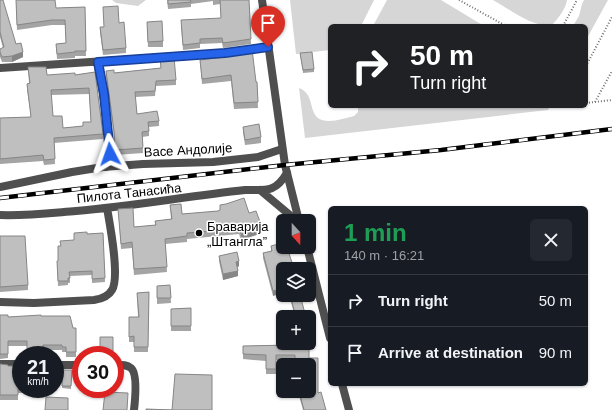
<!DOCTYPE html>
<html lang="en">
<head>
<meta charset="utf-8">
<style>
  :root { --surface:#171b24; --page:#242831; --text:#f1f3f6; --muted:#9ea1a6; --line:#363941 }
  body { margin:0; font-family:Helvetica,sans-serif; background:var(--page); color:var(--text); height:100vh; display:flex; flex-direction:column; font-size:15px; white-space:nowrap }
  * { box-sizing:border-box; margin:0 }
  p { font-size:13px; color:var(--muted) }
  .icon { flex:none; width:22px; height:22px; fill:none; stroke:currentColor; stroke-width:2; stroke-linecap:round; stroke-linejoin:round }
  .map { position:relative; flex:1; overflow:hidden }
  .sheet { position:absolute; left:328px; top:206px; width:260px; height:180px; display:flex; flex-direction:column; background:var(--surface); border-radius:6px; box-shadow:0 1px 3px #0004 }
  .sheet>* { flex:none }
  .hud { position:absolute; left:328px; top:24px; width:260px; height:84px; border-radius:6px; box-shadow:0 1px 3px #0004; background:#202124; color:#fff; overflow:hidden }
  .needle { width:26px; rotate:159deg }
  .fabs { position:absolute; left:276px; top:214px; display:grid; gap:8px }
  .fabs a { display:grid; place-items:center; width:40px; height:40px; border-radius:6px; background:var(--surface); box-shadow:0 1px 3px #0004; font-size:20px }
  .speed { position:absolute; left:12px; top:346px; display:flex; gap:8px; font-size:20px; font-weight:700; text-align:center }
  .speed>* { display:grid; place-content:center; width:52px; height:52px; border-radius:50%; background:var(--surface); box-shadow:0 1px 3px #0004; line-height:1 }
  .speed small { font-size:10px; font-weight:400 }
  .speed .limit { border:6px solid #d22; background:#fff; color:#111 }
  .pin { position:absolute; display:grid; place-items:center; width:34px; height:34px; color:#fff; margin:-41px -17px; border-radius:50% 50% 50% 0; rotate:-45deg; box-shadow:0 0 4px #0007 }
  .pin .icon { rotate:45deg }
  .me { position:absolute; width:44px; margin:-22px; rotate:356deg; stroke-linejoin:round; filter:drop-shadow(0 0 3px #0008) }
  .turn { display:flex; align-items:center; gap:14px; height:84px; padding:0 16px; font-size:18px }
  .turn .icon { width:52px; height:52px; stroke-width:2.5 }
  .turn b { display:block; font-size:28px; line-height:34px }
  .round { display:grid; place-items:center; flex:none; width:42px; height:42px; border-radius:6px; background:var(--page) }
  .headline { display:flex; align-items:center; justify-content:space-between; height:68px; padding:0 16px }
  h1 { font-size:24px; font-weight:700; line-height:30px; color:#1e9e55 }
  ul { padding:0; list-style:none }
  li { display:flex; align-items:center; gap:12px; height:52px; padding:0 16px; border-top:1px solid var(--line) }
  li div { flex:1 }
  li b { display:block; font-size:15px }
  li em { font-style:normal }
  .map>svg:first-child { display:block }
  .green { fill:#d6d6d6 }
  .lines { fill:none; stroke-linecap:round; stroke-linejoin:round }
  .path { stroke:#717171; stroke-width:2; stroke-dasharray:1 2; stroke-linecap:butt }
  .minor { stroke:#4f4f4f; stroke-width:8 }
  .tertiary { stroke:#4f4f4f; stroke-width:8 }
  .rail-casing { stroke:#000; stroke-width:4.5 }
  .rail { stroke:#fff; stroke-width:3; stroke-dasharray:9; stroke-linecap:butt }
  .wall { fill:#a4a4a4; fill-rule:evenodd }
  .shaded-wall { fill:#868686 }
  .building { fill:#bfbfbf; stroke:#868686; fill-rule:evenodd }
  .route-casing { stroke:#184099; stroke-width:10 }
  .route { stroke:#2563eb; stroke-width:7 }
  .poi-dot { fill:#000; stroke:#fff; stroke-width:1.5 }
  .labels { text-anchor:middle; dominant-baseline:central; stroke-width:3; stroke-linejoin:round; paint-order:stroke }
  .street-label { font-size:13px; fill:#000; stroke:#fff }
  .poi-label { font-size:13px; fill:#000; stroke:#fff; text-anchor:start }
</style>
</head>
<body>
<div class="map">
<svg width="612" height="410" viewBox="0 0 612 410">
  <rect width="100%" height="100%" fill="#fff"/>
  <path class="green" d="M112 0H146L138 6 116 3Z
    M290 0H374L361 26H330V50L296 54Z
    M387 0H441L484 26H373Z
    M493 0H567C566 9 557 20 551 26 530 26 511 10 493 0Z
    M584 0H608L586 40V26H573L579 16 582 4Z
    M299 88C316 94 307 115 322 120 332 123 345 118 354 116L358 112V106H550L548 110 305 138Z"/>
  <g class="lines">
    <path class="path" d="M459 0 506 26
      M563 26 577 0
      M586 66 612 17
      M595 102 612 71
      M586 103 612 100"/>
    <path class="minor" d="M97 62C102 83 105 105 107 127 109 140 111 154 107 167
      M0 68 225 53 268 47
      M0 187 72 172 103 167 143 164 213 162 258 157 282 149
      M260 190 297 221
      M0 215C25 216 51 213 76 211 133 206 189 196 245 190 266 190 275 193 287 173
      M0 302 34 303 94 300C101 299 108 297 112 290 120 277 110 225 107 208
      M0 364H21
      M55 365H81
      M115 365C121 365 126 364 131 368 138 374 135 401 134 410"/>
    <path class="tertiary" d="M262 0 285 165 299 221
      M307 247 330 338
      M342 384 349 410"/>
    <defs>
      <path id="rail" d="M0 198 285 165 441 150 612 129"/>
    </defs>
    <use href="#rail" class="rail-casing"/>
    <use href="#rail" class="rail"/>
  </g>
  <path class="wall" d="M0 0 16 44 23 57 12 62H2L0 57V49L3 48 0 37Z
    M16 0 56 8 85 7 86 56H75V58L57 59 56 44 66 43 65 25H52L17 30Z
    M167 0H249L251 44 223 48 222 43 200 44V48L183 50 181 25 221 18 220 4 213 5V1L191 4V7L168 9Z
    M119 23 126 48V53L103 55 100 32V27H104Z
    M147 27 163 41V47H148Z
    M300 53 314 69V72L303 73Z
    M160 58 176 80V85L156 86 155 96 135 97 137 114 159 121V126L149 127V136L142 137 143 153 115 155 114 136 106 76V71L114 73 161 68Z
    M200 60 257 82 258 108 234 109 231 81 202 84Z
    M28 67 47 75H75L95 72 103 134V139L54 143 55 164 44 165 43 161 0 164V118L31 117 27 89V84L29 83ZM89 94 91 122 83 126 63 128 53 116 51 95Z
    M243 127 261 137V143L245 145 243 132Z
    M170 205 182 214 218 211 220 210V205L249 213 262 233 241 240 239 234 187 239V242L165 244 167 272 134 275 132 248 121 249 118 209 134 227 155 225V221L171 219Z
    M103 233 105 282 92 283V275L70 276V283H68V285L58 286 57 261H58L74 240 87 234Z
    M0 236 28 285V290L0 292Z
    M282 243 273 296 263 258V253L271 251V246Z
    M219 256 239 266 237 267 238 276 223 280 219 261Z
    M170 285 171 303 157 304V286Z
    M149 292 148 352H134V342H129V317H138L137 293Z
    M289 295H300L306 317H295Z
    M191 308V331H171V309Z
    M0 315 8 317 41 316 73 328H76V357H66V352H62V350H43V355H27V346H8V358L0 359Z
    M100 337H113V355H100Z
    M300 345 309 358 318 393 326 410H303L299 396V391H309V365L295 360H276V374H266V361L243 359V346Z
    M0 364 8 366 18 372H21V389H42V393H18V400H0Z
    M72 370 71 389 62 388V386Z"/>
  <path class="shaded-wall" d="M23 52V57L12 62V56Z
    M262 227V233L241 240V234Z
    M239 261V266L236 268V262Z
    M238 271V276L223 280V274Z
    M283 288V293L273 296V291Z"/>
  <path class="building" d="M0 0H3L16 44 21 43 23 52 12 56 2 57 0 52V49L4 47 0 32Z
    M16 0H55L56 8 85 7 86 51H75V52L57 54 56 44 66 43 65 20H52L17 25Z
    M168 0H190L191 2 168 4Z
    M220 0H249L251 39 223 43 222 38 200 39V43L183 45 181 20 221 18Z
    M118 6 119 23 124 22 126 48 103 50 100 27H104L103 7Z
    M162 21 163 41 148 42 147 22Z
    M252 49 256 82H257L258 102 234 103 231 75 202 79 200 60 224 57 223 53Z
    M312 52 314 69 303 70 300 53Z
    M174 57 176 80 156 81 155 91 135 92 137 114 157 111 159 121 148 122 149 131 142 132 143 148 115 150 114 131 106 71 114 70V73L161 68 160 58Z
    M28 67H46L47 75 75 73V75L95 72 103 134 54 138 55 159 44 160 43 155 0 159V118L31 117 27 84 30 83ZM89 88 91 122H83V126L63 128 62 116H53L51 90Z
    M259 124 261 137 245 140 243 127Z
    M244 198 249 213 256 211 262 227 241 234 239 229 187 233V236L165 239 167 267 134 269 132 242 121 244 118 209 133 208 134 227 156 225 155 221 172 219 170 205 181 204 182 214 218 211 220 210V205L226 204Z
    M87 232V234L103 233 105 278 92 279V271L69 272 70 278H68V281H58L57 261H58V246H61L60 241 74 240V233Z
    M0 236H25L28 285 0 287Z
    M282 243 284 248 287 247 294 269H283V288L273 291 263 253 272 251 271 246Z
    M237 252 239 261 236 262 238 271 223 274 219 256Z
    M170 285 171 298H157V286Z
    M149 292 148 347H134V336L129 337V317H139L137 293Z
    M290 295H300L306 317H296Z
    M191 308V326H171V309Z
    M0 315H8V317L41 315V316H70L73 328H76V352H66V347H62V345H43V352H27V341H8V354H0Z
    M100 337H113V352H100Z
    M291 343H300V345H309V358H318V393L321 392 326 410H304L299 391H309V365H295V355H276V369H266V355L243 354V346L291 345Z
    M0 364 8 365V366H18V372H21V388H18V395H0Z
    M62 370H72L71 386H62Z
    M175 374 212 375V410H146V409L172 410Z
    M105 392 128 393 127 410H103Z
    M46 397 68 398V410H45Z"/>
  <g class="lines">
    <defs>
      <path id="route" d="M110 154 104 94 98 62 225 53 268 47"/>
    </defs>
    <use href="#route" class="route-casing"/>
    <use href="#route" class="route"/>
  </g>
  <circle class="poi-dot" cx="199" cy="233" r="4"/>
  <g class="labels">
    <g class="street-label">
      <text transform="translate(188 150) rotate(-3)">Васе Андолије</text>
      <text transform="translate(129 193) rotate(-6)">Пилота Танасића</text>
    </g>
    <g class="poi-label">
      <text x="207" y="226">Браварија<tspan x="207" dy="15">„Штангла”</tspan></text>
    </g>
  </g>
</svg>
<div class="fabs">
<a><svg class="needle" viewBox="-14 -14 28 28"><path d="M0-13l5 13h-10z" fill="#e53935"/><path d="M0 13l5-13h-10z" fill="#9ea1a6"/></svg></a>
<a><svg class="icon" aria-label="layers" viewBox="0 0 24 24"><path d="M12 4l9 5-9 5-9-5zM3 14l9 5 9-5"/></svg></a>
<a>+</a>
<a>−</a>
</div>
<div class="speed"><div>21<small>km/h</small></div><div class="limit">30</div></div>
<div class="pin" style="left:268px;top:47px;background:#d93025"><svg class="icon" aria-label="arrive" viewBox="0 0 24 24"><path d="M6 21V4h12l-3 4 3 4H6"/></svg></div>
<svg class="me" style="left:110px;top:154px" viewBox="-20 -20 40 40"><path d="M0-17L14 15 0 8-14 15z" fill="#2563eb" stroke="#fff" stroke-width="4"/></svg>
<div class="hud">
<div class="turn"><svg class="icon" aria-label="right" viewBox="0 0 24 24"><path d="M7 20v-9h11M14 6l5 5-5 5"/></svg><div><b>50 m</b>Turn right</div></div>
</div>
<section class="sheet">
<div class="headline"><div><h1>1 min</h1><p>140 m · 16:21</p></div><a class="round"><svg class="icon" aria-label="close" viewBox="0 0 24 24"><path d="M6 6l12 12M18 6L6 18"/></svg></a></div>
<ul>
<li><svg class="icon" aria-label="right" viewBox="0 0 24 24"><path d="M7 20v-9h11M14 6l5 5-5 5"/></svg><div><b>Turn right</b></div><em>50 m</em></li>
<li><svg class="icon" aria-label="arrive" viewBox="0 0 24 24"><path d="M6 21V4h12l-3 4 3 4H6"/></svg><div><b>Arrive at destination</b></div><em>90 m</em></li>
</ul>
</section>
</div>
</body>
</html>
